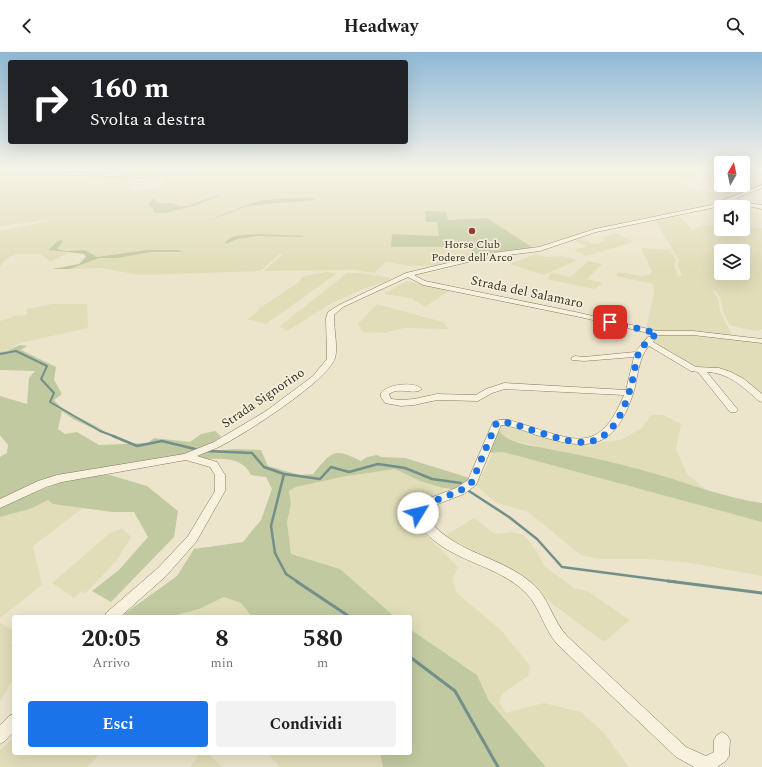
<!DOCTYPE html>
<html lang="it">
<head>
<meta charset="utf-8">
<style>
  :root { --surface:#fff; --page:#f2f2f2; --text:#202124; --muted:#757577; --accent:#1a73e8 }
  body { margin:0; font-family:Spectral,serif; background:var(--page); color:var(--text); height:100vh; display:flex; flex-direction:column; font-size:15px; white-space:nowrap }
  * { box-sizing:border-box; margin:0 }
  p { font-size:13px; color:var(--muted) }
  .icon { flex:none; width:22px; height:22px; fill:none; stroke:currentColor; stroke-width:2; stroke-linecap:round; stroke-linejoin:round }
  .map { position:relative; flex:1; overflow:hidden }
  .side { position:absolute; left:12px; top:563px; width:400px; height:140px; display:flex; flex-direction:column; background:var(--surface); border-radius:4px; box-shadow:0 4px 16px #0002 }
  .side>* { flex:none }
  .guide { position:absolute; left:8px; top:8px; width:400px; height:84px; border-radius:4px; box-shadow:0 4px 16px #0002; background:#202124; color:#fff; overflow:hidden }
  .needle { width:26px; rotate:9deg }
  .fabs { position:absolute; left:714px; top:104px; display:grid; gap:8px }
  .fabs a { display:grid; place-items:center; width:36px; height:36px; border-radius:4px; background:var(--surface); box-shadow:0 4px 16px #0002; font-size:20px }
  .pin { position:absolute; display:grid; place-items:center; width:34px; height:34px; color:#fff; margin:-17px; border-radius:8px; box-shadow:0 2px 6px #0006 }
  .me { position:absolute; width:44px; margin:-22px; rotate:54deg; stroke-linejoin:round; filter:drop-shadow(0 0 3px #0008) }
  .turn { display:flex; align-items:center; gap:14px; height:84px; padding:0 16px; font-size:18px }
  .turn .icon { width:52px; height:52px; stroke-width:2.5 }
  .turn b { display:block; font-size:28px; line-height:34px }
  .eta { display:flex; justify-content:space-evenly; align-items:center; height:68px; text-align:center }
  .eta b { font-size:24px; font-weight:700; line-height:28px }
  .cta { display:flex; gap:8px; margin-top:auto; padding:8px 16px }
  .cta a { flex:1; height:46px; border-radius:4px; background:var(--accent); color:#fff; font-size:16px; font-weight:700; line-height:46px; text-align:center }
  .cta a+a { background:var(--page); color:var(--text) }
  header { display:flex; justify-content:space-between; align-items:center; height:52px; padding:0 16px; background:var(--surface); font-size:18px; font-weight:700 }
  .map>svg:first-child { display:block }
  .farmland { fill:#e1ddb9; fill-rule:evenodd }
  .green { fill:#c1c9a0 }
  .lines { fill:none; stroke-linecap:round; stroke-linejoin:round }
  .stream-far2 { stroke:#728f8a; stroke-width:2 }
  .stream-far1 { stroke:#728f8a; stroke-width:2.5 }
  .stream { stroke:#728f8a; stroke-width:3 }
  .minor-casing { stroke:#877861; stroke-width:1 }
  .minor { fill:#f7f1de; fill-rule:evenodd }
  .route { stroke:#1a73e8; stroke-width:7; stroke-dasharray:0 12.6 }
  .poi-dot { fill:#913d36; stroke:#f4eedb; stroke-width:1.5 }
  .labels { text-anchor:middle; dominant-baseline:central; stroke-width:3.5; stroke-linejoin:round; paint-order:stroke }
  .far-poi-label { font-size:11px; fill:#393023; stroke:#f4eedb }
  .street-label { font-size:13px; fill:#393023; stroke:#f4eedb }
</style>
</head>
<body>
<header><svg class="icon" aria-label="back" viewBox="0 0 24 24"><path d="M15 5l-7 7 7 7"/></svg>Headway<svg class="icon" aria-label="search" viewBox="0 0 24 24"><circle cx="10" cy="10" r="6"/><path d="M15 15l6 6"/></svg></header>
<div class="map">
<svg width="762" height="715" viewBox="0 0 762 715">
  <rect width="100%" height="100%" fill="#ece5cc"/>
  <path class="farmland" d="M0 117H203L145 123 0 120Z
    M211 117H277L279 120 316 117H709L682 133 732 145 711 154 628 171 535 197 487 166 448 168 437 170 439 184 393 182 391 195H468L477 204 441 213 410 214 386 210 374 221 355 218 264 219 283 202 281 201 260 219 140 223 101 216 70 217 99 206H117L151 200 181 201 178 198H147L97 205 85 198 66 199 57 197 62 189 48 198 69 201 51 210 40 202H15L3 210 0 215V179L57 167 0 174V121L147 124 125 136 138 138 158 137 164 123ZM225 143 166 161 155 159 153 156 156 150 187 154 212 145ZM311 145 314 148 248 154 204 171 228 160 262 148Z
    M743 127 758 131 760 133 732 144 724 142 722 139H712L726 133H730L720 137 729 140 742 136 732 133H743Z
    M677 162 692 177 703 173 721 174V177H743V175L762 176V277L758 279 730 274 723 260 721 247 716 239H713L718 247 720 259 732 283 692 279H654L646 277 654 241 653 232 616 224 618 220 641 224 650 223 652 220 641 196 670 198 676 208 674 214 678 224H682L678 214 679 208 654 167ZM721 199H743V221H721Z
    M616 181 633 190 586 204 574 198 587 194 574 189 581 187 595 192 605 189 600 186Z
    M536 202 545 205 562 204 577 208 544 223 509 212Z
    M589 209 602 212 587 227 603 231 594 237 547 227 552 221 570 225Z
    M327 220 336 222 266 272 247 267 258 260 257 258 299 230 303 224Z
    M347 221H360L391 226 388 229 365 236 332 251 287 279 280 274Z
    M407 229 450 238 425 255 411 246 384 242Z
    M52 252H87L88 276 20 291 7 299 0 300V269L15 264 27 263V257Z
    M377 252 443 270 449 277 404 276 385 281 363 280 358 272Z
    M693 282 762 291V346L729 322 693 315 653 290V287L660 283Z
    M651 363H663L681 372 676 397 687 422 707 438 659 423 583 404 514 389 502 384 497 376 502 373 508 372 567 390 592 393 603 390 620 388 642 376Z
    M503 400 762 470V524L691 511 649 507H599L581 503 528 460 497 451 476 434 493 401Z
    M395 417 420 429 443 436 446 440 421 451 412 461 420 477 458 515 453 526 456 540 501 578 530 614 528 624 503 641 499 650 506 661 544 651 581 660 604 681 629 715H546L489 649 477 623 410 577V565H395L340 517 291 502 287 470 291 452 289 439 296 435 341 425Z
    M48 448 53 452 83 456 33 494 42 533 0 566V465L30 457Z
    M474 466 495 482 511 480 524 483 538 501 544 514 574 536 587 539 630 568 604 590 491 507 444 484Z
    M122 476 131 485 117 508 85 542 81 539 74 546 52 531 110 481Z
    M224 545 241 551 252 565H169L199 557Z
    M0 571 14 579V586L10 591 14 594V625L0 650Z
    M14 685V701H101L87 715H0V698Z
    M200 701H207L223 715H190Z
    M267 701H380L383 715H280Z"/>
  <path class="green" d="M225 142 193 154 166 161H154L153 156 149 154V151L154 146 157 151H173L179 154H187L212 145Z
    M311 145 315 148 248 154 203 171 228 160 262 148Z
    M425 159 446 160 448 168 487 166 535 197 477 204 468 195H391L392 182 439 184 437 170H426Z
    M260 182 303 184V185L258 184 238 187 225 192C229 181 250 183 260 182Z
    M61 188 63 189 57 197 66 199 85 198 97 205 147 198H178L183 200H151L117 206H99L70 217H52L79 212 86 205 84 202 48 198 58 189Z
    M20 293 27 294 21 298 56 315 54 328 62 342 54 348C67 364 90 368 105 380L103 381 73 367 62 359 58 377 65 382 77 380 99 393 148 391 154 386 190 390 201 382 215 379 221 384 214 392 191 402 71 422 0 449V405L7 401 8 393 0 383V344L27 352 29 326 35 319 0 318V300L7 299Z
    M497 376C507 393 532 393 549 397 586 404 623 412 659 423 694 433 726 446 762 451V470L503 400 488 401Z
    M235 397 261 398 268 414 300 423 313 422C332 399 334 395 361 409L367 405 377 403 381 405 405 406 473 427 459 438 443 436 420 429 395 417 341 425 296 435 289 439 291 452 287 470 291 502 340 517 395 565H252L241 551 224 545 199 557 169 565H120L177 524 194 497 243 490 261 468 272 437 266 425 251 423C242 403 218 407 199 407L194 404 209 399Z
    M110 423 147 434 178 459 174 485 111 550 92 539 119 518 148 485 134 460H113L53 452 48 448 30 457 0 465V454L77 424Z
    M410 577 477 623 489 649 546 715H383L380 701H410Z"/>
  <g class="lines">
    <path class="stream-far2" d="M0 302 16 299 47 314 41 327 54 341 50 350 100 379 116 385"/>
    <path class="stream-far1" d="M113 384 137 394 162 389 199 398
      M207 399 252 401 264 415 284 422 271 474 275 501 286 522 298 530
      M284 422 320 427 331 415 349 420 378 412 405 416 432 427 461 431
      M469 439 509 465 537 487 562 515 676 530"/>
    <path class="stream" d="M296 529 350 565
      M668 529 762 541
      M410 605 455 639 498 715"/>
    <defs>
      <path id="minor" d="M200 117H210L144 125 0 121V119L144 123Z
        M762 133V136L736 146 742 150 762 153V157L738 152 732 148 712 156 596 180 540 199 485 206 414 223 425 229 580 261 657 279H693L762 287V291L693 283H657L580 265 423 233 408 225 343 255 334 263V266C334 277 338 296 335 306 328 329 243 383 219 395 212 398 204 401 197 404L217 410 225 423V439L196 490 166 524 120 565H105L106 561 158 516 188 484 215 439V423L210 415 186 408 62 430 46 435 0 456V447L38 429 57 423 184 402 214 390 266 359 313 324 327 307 326 266 328 260 339 253 406 221 485 202 539 195 595 177 711 153Z
        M648 285H654L655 287 653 290 696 315 719 316 731 320 744 327 762 342V350L759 349C743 335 729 321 707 320L738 358 736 360H730L698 320 691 319 649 294C638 305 638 327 633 342 614 399 588 399 536 383 525 379 514 374 501 373L476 433 464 442 430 455 424 461C450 502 500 502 534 533 549 547 553 569 567 584L686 695 706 704 714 700V688L717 683 722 680 727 683 730 688 729 704 726 709 717 715H694L676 705 558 593C544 578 540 555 526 541 497 512 451 510 424 479 419 474 416 467 413 461L422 449 456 436 468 428 493 370C503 365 512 369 522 372 574 388 599 404 624 343L505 337 492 341 478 349 437 348 414 353 401 354 385 351 381 345V341C388 332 414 329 422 337 414 344 399 334 389 342L391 347 401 348 414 347 437 342 476 343 486 337 504 331 626 338 634 305 584 309 572 308 571 306 575 304 584 305 635 300Z
        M14 662V680L5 689 0 692V673L9 664Z"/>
    </defs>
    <use href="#minor" class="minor-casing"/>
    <use href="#minor" class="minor"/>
  </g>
  <linearGradient id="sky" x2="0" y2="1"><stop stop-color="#8fb9d6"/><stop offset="0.54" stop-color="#f6f3e8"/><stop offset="1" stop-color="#f6f3e8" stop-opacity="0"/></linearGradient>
  <rect width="762" height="217" fill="url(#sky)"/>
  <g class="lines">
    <path class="route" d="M418 461 426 452 460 439 472 430 496 372 500 370 510 371C529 376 567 392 586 390 613 388 625 356 631 334 634 325 636 303 641 296 646 291 652 286 657 281L610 270"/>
  </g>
  <circle class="poi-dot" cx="472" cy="179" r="4"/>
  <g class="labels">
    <g class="far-poi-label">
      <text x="472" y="192">Horse Club<tspan x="472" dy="13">Podere dell'Arco</tspan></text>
    </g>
    <g class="street-label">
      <text transform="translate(527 240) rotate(12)">Strada del Salamaro</text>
      <text transform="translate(263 346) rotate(-34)">Strada Signorino</text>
    </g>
  </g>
</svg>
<div class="fabs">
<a><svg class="needle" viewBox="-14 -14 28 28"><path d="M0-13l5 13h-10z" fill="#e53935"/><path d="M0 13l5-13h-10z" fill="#757577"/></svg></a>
<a><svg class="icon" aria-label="sound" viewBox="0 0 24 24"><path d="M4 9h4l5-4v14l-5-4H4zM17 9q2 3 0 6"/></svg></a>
<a><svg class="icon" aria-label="layers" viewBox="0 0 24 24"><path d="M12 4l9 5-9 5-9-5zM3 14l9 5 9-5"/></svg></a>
</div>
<div class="pin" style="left:610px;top:270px;background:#d93025"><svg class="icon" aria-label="arrive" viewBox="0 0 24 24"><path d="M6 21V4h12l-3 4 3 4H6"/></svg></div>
<svg class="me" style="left:418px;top:461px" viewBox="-20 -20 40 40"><circle r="19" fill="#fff"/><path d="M0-13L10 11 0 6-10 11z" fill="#1a73e8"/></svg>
<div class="guide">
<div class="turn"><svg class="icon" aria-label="right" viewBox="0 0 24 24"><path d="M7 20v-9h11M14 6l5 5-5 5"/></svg><div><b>160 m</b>Svolta a destra</div></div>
</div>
<section class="side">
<div class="eta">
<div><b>20:05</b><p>Arrivo</p></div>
<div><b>8</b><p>min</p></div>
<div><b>580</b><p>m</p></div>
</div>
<div class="cta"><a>Esci</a><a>Condividi</a></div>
</section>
</div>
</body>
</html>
